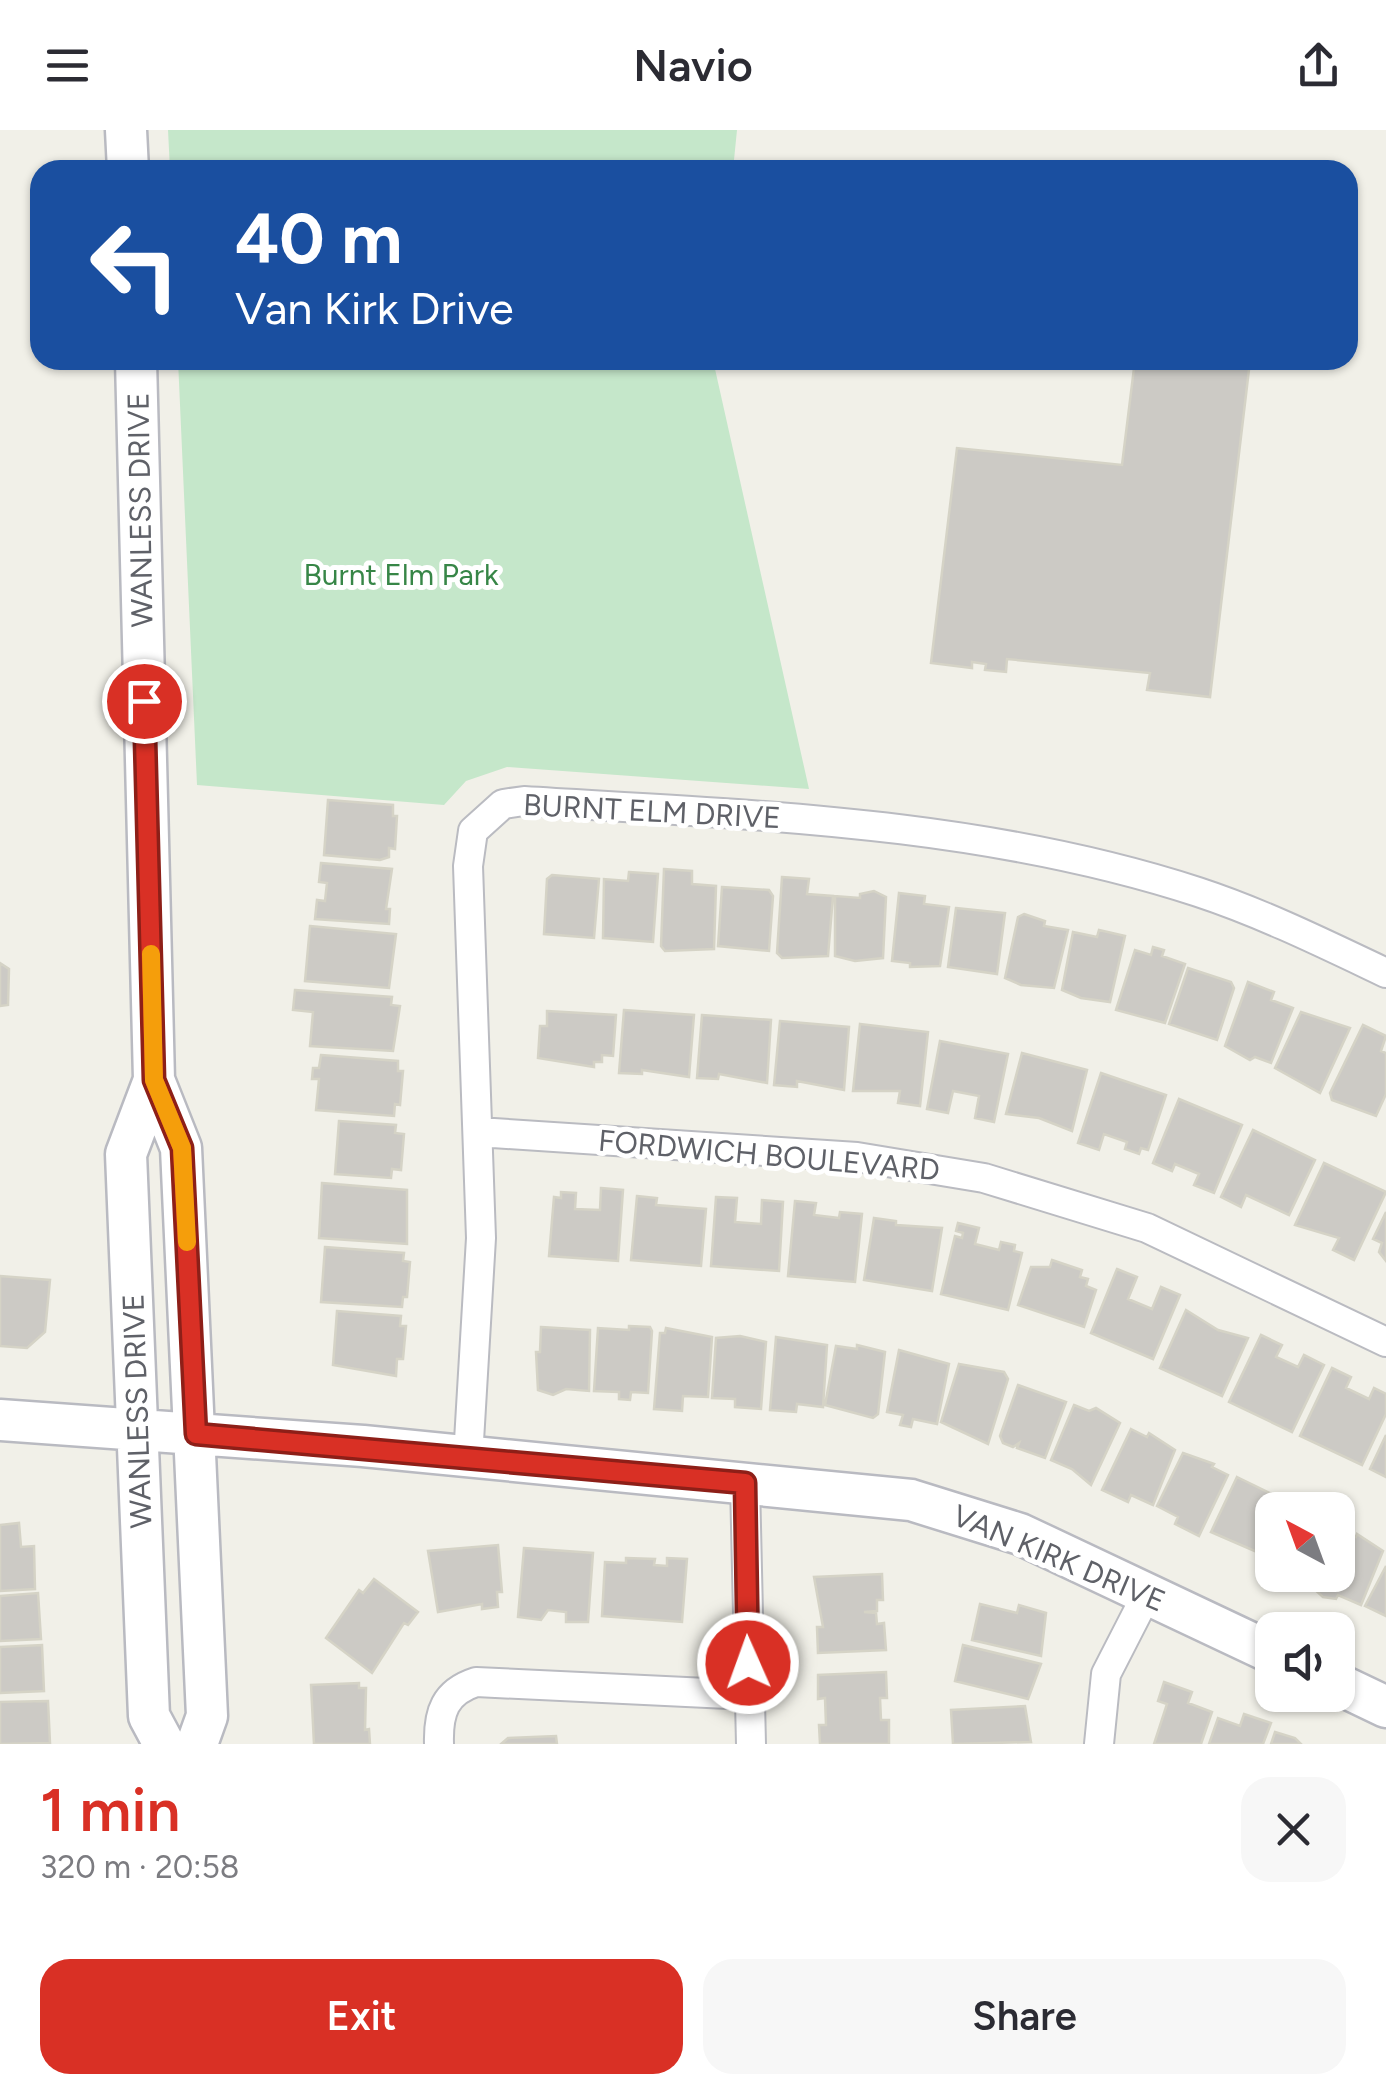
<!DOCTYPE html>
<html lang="en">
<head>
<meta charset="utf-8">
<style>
  :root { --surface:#fff; --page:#f7f7f7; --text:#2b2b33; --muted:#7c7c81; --accent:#d93025 }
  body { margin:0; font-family:Figtree,sans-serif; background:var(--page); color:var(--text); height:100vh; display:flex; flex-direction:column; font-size:38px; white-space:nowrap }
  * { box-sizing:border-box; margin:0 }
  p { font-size:32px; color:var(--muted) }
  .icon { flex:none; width:55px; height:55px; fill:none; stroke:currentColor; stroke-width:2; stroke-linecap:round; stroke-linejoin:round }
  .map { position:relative; height:1614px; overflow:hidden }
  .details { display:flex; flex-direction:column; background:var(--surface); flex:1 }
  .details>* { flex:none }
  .banner { position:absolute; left:30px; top:30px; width:1328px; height:210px; border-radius:30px; box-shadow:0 2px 8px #0004; background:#1a4fa0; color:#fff; overflow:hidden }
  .needle { width:65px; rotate:319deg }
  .buttons { position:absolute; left:1255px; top:1362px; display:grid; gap:20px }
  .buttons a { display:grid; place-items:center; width:100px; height:100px; border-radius:20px; background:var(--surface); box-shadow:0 2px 8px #0004; font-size:50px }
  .pin { position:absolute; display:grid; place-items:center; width:85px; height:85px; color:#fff; margin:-42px; border:5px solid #fff; border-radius:50%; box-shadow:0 2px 10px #0007 }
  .me { position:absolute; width:110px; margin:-55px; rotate:358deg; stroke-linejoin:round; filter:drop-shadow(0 0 8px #0008) }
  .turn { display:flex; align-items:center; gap:35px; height:210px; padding:0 40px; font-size:45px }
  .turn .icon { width:130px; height:130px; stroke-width:2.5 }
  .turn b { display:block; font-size:70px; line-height:85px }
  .round { display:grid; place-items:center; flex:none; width:105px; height:105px; border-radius:30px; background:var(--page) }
  .overview { display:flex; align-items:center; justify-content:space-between; height:170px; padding:0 40px }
  h1 { font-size:60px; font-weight:600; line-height:75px; color:var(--accent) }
  .primary-button { display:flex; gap:20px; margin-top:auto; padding:20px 40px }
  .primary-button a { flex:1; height:115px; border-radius:30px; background:var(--accent); color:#fff; font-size:40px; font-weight:600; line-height:115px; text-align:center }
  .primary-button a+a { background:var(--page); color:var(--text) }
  header { display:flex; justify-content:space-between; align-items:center; height:130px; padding:0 40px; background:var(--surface); font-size:45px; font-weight:600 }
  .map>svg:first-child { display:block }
  .green { fill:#c5e7ca }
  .building { fill:#cccac5; stroke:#d5d3c6; stroke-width:2.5 }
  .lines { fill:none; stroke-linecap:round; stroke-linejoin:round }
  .street-casing { stroke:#babbc1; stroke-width:32 }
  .secondary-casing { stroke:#b9bac1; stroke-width:45 }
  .street { stroke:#fff; stroke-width:28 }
  .secondary { stroke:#fff; stroke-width:40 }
  .route-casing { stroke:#8d1f18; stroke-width:25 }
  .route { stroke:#d93025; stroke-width:18 }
  .slow { stroke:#f59e0b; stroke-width:18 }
  .labels { text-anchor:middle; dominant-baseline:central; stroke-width:10; stroke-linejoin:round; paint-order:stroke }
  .street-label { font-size:30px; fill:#5f6168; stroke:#fff }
  .park-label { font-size:30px; fill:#378647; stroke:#fff }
</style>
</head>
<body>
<header><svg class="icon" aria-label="menu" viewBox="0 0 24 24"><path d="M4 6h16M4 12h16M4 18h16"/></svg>Navio<svg class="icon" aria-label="share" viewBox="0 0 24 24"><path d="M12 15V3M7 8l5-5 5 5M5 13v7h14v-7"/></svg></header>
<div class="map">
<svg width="1386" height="1614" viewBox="0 0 1386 1614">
  <rect width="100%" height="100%" fill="#f1f0e8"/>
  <path class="green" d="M168 0H737L733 40H170Z
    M178 230H713L809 659 507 637 466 651 444 675 197 655Z"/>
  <path class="building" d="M1135 230H1285V236L1250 231 1210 567 1147 560 1150 543 1007 529 1006 542 985 540 986 534 972 532V538L931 533 957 318 1122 335Z
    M328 670 393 675V686H397L395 719 389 718V727L380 730 324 725Z
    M321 733 392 739 386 779H390L389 794 315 789 317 770 325 771 327 753 319 752Z
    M664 739 692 741V754L716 756 714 819 665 821 661 816Z
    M629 742 658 744 653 812 603 808 604 749 628 751Z
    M552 745 599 749 594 808 544 804 547 749Z
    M782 747 809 749 807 764 833 766 828 826 782 828 777 823Z
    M722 757 769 760 773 766 769 821 718 816Z
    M874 761 886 767 883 828 855 831 835 826V766L860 768V764Z
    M899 763 925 766 924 774 949 777 940 836 910 837V833L892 831Z
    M956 778 1005 783 997 844 948 837Z
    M1024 784 1045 791 1044 796 1068 800 1054 858 1021 855 1005 848 1018 787Z
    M310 796 396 804 389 858 305 851Z
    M1099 800 1125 806 1110 872 1081 868 1062 860 1073 802 1097 807Z
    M1153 817 1164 820 1162 826 1185 834 1165 893 1116 880 1135 820 1151 825Z
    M0 833 9 839 8 875 0 876Z
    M1188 838 1231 852 1234 858 1217 910 1169 894Z
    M1248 852 1274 862 1271 870 1293 878 1271 933 1255 927 1250 930 1225 916Z
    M295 860 392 867 391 875 400 876 393 921 310 916 313 882 293 880Z
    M624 880 694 885 689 947 642 940V944L619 943Z
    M547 881 616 885 613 926 602 925V932H594V937L538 928 540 896H547Z
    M1301 882 1350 898 1320 963 1275 938Z
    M702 885 771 890 767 953 719 944 718 949 697 948Z
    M780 891 849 897 844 960 797 951V957L774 955Z
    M860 894 928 902 920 976 898 973 900 961H853Z
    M1363 895 1386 906 1381 921 1386 923V964L1376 986 1332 970 1330 963Z
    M940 911 1008 924 994 992 975 988 979 966 953 961 948 983 927 979Z
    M1022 923 1087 940 1072 1001 1039 988 1006 984Z
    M321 925 398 931V941H403L400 975 395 974 394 986 316 980 319 949H312L313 938H319Z
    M1101 943 1166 965 1148 1020 1141 1018 1139 1024 1125 1019 1127 1012 1104 1004 1099 1020 1078 1013Z
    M1179 969 1242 995 1214 1063 1194 1055 1199 1044 1175 1034 1172 1041 1153 1033Z
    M339 991 396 995 395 1003 404 1004 401 1040 392 1039 391 1048 335 1044Z
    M1253 1000 1315 1030 1289 1085 1246 1065 1241 1077 1221 1067Z
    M1324 1033 1386 1062 1354 1130 1333 1120 1339 1108 1295 1095Z
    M322 1053 407 1060V1114L319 1108Z
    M601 1058 623 1060 618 1131 549 1126 554 1067 561 1068V1062L576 1063 575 1079 600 1080Z
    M637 1066 657 1068 656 1075 706 1079 701 1136 631 1130Z
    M716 1067 737 1068 735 1092 761 1094 762 1070 783 1072 779 1141 711 1136Z
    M795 1071 816 1073 814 1085 839 1088 840 1082 862 1084 855 1152 788 1146Z
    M1386 1082V1131L1379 1122 1382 1113 1373 1109Z
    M874 1088 896 1091V1095L942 1098 932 1161 864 1150Z
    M958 1093 979 1098 975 1114 999 1120 1001 1112 1015 1115 1014 1121 1022 1123 1008 1180 941 1164 955 1106 962 1108 963 1103 956 1101Z
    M325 1117 404 1123 403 1131 410 1132 407 1167H403L402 1177 321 1172Z
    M1052 1130 1082 1140 1080 1147 1088 1149 1086 1156 1096 1160 1084 1197 1018 1175 1031 1137H1050Z
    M1117 1139 1137 1147 1128 1169 1152 1179 1161 1157 1180 1165 1153 1229 1091 1203Z
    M0 1146 50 1150 45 1202 27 1218 0 1216Z
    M1186 1180 1218 1200 1248 1208 1222 1266 1160 1238Z
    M337 1181 401 1186 400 1196H406L403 1229H397L396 1246 333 1235Z
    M629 1196 650 1197 652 1201 648 1263 631 1262 630 1270 619 1269V1262L594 1261 598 1198 629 1200Z
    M541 1197 590 1200 589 1261 566 1259 553 1265 538 1260 536 1222H540Z
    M666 1198 712 1207 708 1267 683 1266 682 1281 654 1279 660 1203H665Z
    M1261 1205 1282 1215 1276 1227 1298 1237 1304 1225 1324 1235 1292 1302 1229 1272Z
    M740 1206 766 1212 761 1279 735 1277V1269L712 1268 716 1208Z
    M776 1207 827 1215 823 1277 797 1274 796 1282 770 1280Z
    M857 1215 885 1222 878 1284 873 1288 825 1275 836 1216 857 1219Z
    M899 1220 949 1234 937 1294 913 1289 911 1297 900 1295 903 1285 887 1282Z
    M959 1234 1004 1242 1008 1249 988 1314 941 1292Z
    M1332 1238 1351 1247 1346 1258 1369 1269 1374 1258 1386 1264V1284L1362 1335 1300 1306Z
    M1018 1255 1066 1272 1045 1328 1017 1318 1019 1313 1013 1317 1003 1313 1000 1306Z
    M1074 1275 1089 1281 1096 1278 1120 1293 1091 1355 1072 1339 1051 1330Z
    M1131 1299 1147 1307 1149 1303 1175 1320 1153 1375 1131 1365 1128 1372 1102 1360Z
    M1386 1305V1347L1370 1339Z
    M1183 1323 1214 1334 1212 1337 1228 1345 1199 1406 1175 1394 1178 1387 1157 1376Z
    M1237 1347 1282 1369 1272 1380 1257 1422 1211 1402Z
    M19 1393 21 1417 34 1416 35 1459 0 1461V1395Z
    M1340 1400 1356 1407 1357 1404 1383 1421 1361 1475 1338 1465 1336 1469 1323 1467 1312 1457 1318 1445H1338Z
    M1272 1401V1433L1260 1427Z
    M498 1415 502 1462H497L498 1477 482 1479V1474L438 1482 428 1421Z
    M524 1418 593 1423 588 1492H566V1482L548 1480 541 1490 518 1487Z
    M626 1428 655 1429 654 1435 667 1436V1428L687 1429 682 1492 602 1486 605 1432 626 1433Z
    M1386 1436V1486L1365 1476Z
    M882 1444 883 1470H877V1481L864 1482 876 1483 877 1494 884 1493 886 1520 818 1523 817 1497H823L814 1447Z
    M374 1449 418 1482 408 1495 404 1493 372 1543 326 1508 359 1460 363 1463Z
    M38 1463 41 1509 0 1511V1466Z
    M980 1474 1017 1483 1019 1475 1046 1483 1041 1526 972 1510Z
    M42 1515 44 1561 0 1563V1517Z
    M963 1515 1041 1534 1028 1569 955 1551Z
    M886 1542 887 1568H880L881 1590H889V1614H820L819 1595H826L825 1568 818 1569V1545Z
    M1164 1552 1192 1562 1188 1573 1212 1582 1201 1614H1154L1167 1574 1158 1571Z
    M359 1553V1558H366L365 1600 369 1599 370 1614H314L311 1555Z
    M48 1571 50 1613 0 1614V1572Z
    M1025 1576 1031 1612 953 1614 951 1580Z
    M1244 1584 1271 1593 1263 1614H1209L1218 1588 1240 1596Z
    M1275 1602 1295 1608 1301 1614H1271Z
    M556 1606 557 1614H501L508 1608Z"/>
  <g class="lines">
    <defs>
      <path id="street" d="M478 1002 857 1027 984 1048 1147 1098 1386 1212
        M468 1328 481 1108 468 736 473 701 503 674 524 671C751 685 980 691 1198 762 1262 783 1325 814 1386 843
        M745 1353 751 1614
        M439 1614C438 1582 445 1562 476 1552L749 1565
        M1099 1614 1106 1544 1147 1464"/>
      <path id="secondary" d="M126 0 128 40
        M136 230 154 950 181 1018 207 1586 197 1614
        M154 950 126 1024 149 1586 164 1614
        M0 1290 363 1316 911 1370 1020 1404 1272 1523
        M1338 1554 1386 1577"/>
    </defs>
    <use href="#street" class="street-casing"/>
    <use href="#secondary" class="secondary-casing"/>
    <use href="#street" class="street"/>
    <use href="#secondary" class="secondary"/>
  </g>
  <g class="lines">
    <defs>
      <path id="route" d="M144 571 154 950 182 1018 196 1304 745 1353 748 1533"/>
    </defs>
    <use href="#route" class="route-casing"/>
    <use href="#route" class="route"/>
    <path class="slow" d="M151 824 154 950 182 1018 187 1112"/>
  </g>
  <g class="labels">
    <g class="street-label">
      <text transform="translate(140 380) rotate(-91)">WANLESS DRIVE</text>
      <text transform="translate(652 681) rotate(3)">BURNT ELM DRIVE</text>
      <text transform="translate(769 1025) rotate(5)">FORDWICH BOULEVARD</text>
      <text transform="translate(137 1281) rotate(-92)">WANLESS DRIVE</text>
      <text transform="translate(1059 1428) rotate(23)">VAN KIRK DRIVE</text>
    </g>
    <g class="park-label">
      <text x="401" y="444">Burnt Elm Park</text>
    </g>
  </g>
</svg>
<div class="buttons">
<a><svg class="needle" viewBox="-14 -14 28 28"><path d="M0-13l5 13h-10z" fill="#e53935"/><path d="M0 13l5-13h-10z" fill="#7c7c81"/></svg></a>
<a><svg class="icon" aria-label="sound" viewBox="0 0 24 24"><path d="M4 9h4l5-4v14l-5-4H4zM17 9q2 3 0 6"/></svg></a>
</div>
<div class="pin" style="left:144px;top:571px;background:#d93025"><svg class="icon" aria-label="arrive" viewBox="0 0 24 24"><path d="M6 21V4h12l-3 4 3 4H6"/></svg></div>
<svg class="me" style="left:748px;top:1533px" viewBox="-20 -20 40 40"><circle r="17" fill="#d93025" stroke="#fff" stroke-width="3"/><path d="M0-11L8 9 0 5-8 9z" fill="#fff"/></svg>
<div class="banner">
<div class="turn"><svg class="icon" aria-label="left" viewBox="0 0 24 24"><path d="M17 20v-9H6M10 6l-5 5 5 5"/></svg><div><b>40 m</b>Van Kirk Drive</div></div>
</div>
</div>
<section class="details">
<div class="overview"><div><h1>1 min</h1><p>320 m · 20:58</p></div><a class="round"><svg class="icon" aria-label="close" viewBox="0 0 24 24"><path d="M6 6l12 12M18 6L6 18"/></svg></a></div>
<div class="primary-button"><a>Exit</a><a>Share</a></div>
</section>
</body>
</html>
